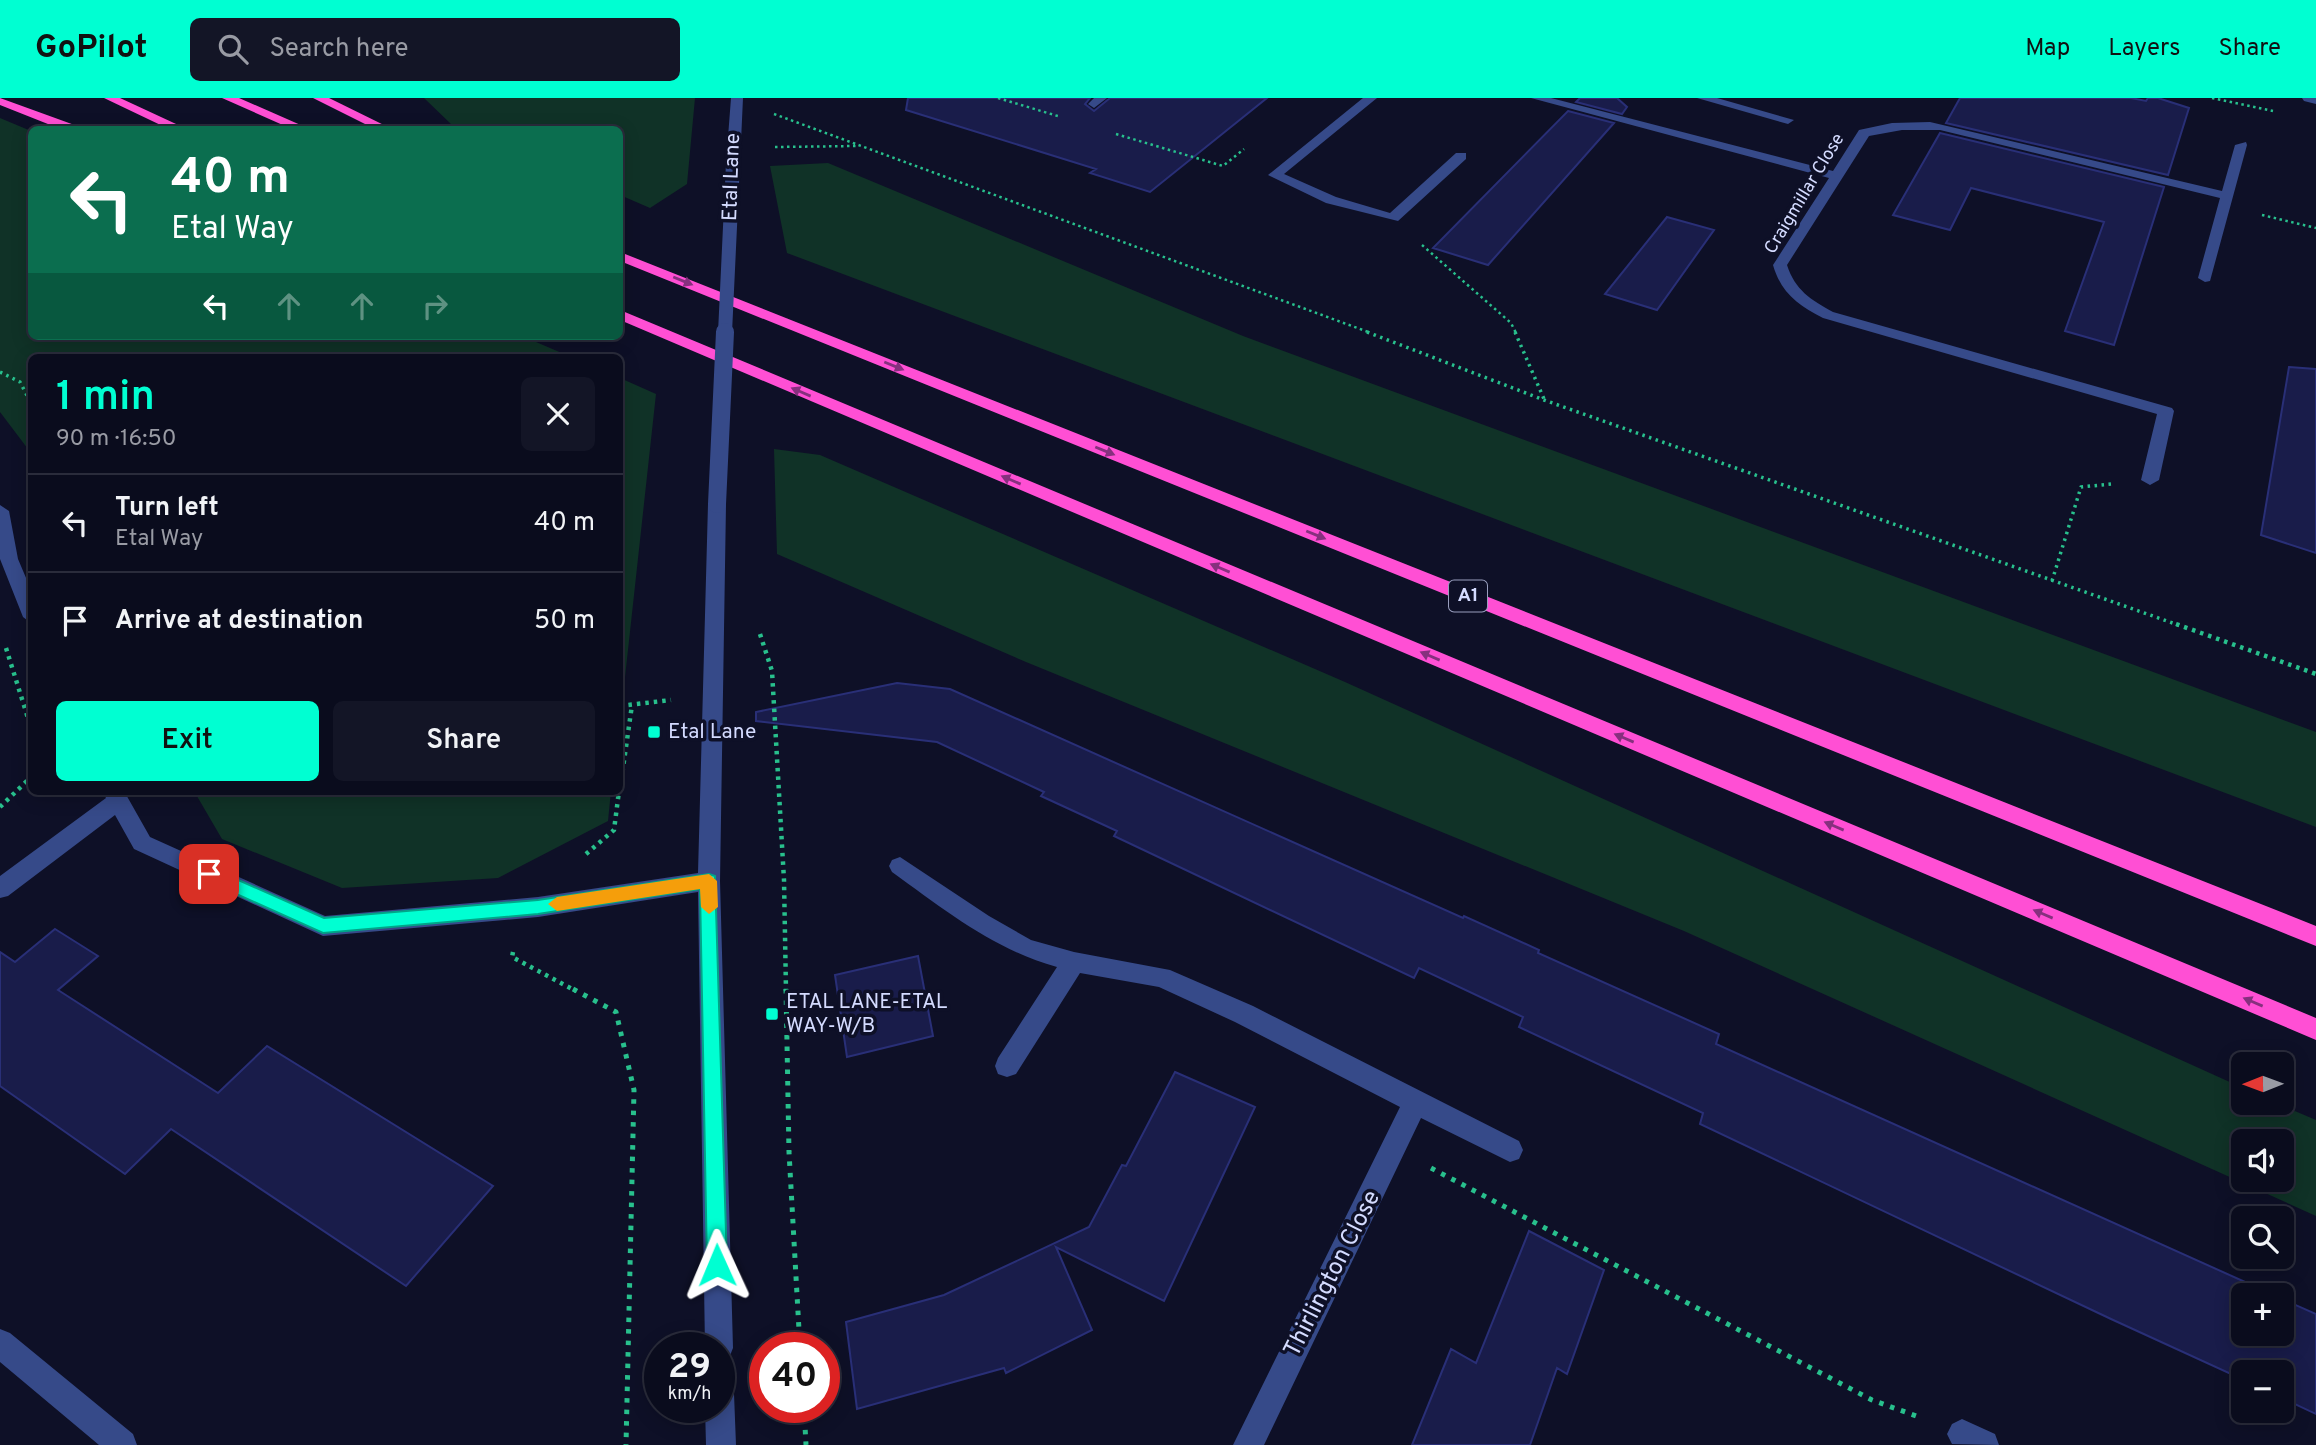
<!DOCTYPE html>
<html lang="en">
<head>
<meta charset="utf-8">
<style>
  :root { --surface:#0a0c1d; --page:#131526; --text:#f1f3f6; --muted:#999ba4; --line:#2a2c3b; --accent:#00ffd2 }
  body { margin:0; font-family:Overpass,sans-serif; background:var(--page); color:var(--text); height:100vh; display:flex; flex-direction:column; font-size:26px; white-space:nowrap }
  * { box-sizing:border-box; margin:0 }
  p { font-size:23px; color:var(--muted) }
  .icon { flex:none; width:38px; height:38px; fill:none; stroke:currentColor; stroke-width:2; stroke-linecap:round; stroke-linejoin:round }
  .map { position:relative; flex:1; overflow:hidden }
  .panel { position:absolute; left:28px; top:256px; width:595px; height:441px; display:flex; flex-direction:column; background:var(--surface); border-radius:10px; box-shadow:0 4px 18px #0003,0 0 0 2px var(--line) }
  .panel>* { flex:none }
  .banner { position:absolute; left:28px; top:28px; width:595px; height:214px; border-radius:10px; box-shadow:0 4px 18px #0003,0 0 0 2px var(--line); background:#0b6e4f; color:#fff; overflow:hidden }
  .needle { width:46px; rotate:269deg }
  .tools { position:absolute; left:2231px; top:954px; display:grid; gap:14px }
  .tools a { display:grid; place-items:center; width:63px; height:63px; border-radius:10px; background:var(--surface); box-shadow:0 4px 18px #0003,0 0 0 2px var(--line); font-size:35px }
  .speed { position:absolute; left:644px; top:1234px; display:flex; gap:14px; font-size:35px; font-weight:700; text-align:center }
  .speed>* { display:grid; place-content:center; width:91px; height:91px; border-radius:50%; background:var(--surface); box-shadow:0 4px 18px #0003,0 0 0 2px var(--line); line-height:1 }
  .speed small { font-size:18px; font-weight:400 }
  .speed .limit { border:10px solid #d22; background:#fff; color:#111 }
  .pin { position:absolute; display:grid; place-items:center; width:60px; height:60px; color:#fff; margin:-30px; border-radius:14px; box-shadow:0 4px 10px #0006 }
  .me { position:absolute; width:77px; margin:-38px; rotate:359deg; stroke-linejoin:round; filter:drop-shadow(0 0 5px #0008) }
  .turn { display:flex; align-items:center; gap:24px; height:147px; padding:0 28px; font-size:32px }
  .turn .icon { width:91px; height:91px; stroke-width:2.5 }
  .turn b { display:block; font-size:49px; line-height:60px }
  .lanes { display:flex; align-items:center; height:66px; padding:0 28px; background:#0003; justify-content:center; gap:35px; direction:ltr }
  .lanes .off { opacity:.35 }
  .round { display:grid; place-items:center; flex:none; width:74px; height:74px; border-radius:10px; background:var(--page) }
  .headline { display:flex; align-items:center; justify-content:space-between; height:119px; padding:0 28px }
  h1 { font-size:42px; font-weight:600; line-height:52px; color:var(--accent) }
  .primary-button { display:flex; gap:14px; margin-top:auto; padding:14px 28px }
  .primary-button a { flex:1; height:80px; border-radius:10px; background:var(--accent); color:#111; font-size:28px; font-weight:600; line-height:80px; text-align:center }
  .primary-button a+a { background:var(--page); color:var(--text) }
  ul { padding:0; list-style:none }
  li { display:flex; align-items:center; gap:21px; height:98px; padding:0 28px; border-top:2px solid var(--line) }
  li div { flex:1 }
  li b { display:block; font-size:26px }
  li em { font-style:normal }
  header { display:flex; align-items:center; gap:42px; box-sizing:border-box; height:98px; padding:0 35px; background:var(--accent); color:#111 }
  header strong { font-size:33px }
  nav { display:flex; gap:38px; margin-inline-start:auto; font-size:24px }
  .search { width:490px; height:63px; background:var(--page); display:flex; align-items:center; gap:18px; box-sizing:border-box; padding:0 24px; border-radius:10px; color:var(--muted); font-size:26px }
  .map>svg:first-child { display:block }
  .green { fill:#103227; fill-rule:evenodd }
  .building { fill:#191c4a; stroke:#292f77; stroke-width:2 }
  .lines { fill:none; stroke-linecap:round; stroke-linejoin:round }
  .path-far3 { stroke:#28c08d; stroke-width:2.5; stroke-dasharray:2.5 3.5; stroke-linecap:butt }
  .path-far2 { stroke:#28c08d; stroke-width:3.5; stroke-dasharray:2.5 4.5; stroke-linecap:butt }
  .path-far1 { stroke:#28c08d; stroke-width:4.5; stroke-dasharray:3.5 5; stroke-linecap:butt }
  .path { stroke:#28c08d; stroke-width:5; stroke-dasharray:4.5 7; stroke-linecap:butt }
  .minor { fill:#364a89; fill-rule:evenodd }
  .highway { fill:#ff4fd4; fill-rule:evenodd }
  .minor-bridge-far1 { stroke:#364a89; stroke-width:14 }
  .minor-bridge { stroke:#364a89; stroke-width:18 }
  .oneway { fill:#86307e }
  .route { fill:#00ffd2; stroke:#00a688; stroke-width:2 }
  .slow { fill:#f59e0b }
  .poi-dot { fill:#00ffd2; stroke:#0e1027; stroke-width:2.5 }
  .labels { text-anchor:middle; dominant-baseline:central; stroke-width:7; stroke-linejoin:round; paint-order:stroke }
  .far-street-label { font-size:18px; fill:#d4dbff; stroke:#0e1027 }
  .shield { fill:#0e1027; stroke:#999ebe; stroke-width:2 }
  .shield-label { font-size:19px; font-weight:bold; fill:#d4dbff }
  .street-label { font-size:21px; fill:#d4dbff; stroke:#0e1027 }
  .poi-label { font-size:21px; fill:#d4dbff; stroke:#0e1027; text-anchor:start }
  .near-street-label { font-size:24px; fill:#d4dbff; stroke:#0e1027 }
</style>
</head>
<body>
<header>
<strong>GoPilot</strong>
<div class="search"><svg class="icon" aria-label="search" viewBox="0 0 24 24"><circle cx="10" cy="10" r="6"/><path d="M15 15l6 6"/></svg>Search here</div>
<nav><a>Map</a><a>Layers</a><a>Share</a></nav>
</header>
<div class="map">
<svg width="2316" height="1347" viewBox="0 0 2316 1347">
  <rect width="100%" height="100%" fill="#0e1027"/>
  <path class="green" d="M424 0H695L687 86 650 110 620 97V32L464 31 451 26Z
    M0 20 31 33 32 238H522L571 259H32L31 355 0 314Z
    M828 65 1243 238 2316 634V729L787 155 770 68Z
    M620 280 656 296 620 625Z
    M774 351 820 357 1345 584 2243 990 2244 1004 2276 1005 2316 1022V1118L1684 833 1026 564 777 456ZM2282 1043V1082H2244V1043Z
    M194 693H611L608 723 498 780 342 790 222 741Z"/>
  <path class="building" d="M908 0H1090L1085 6 1094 13 1110 0H1267L1150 94 1090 75 1096 71 906 12Z
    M1580 0H1617L1627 9 1622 16 1576 4Z
    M1960 0H2131L2146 3 2148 0H2158L2189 10 2168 77 1946 25Z
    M1568 13 1614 25 1488 167 1433 150Z
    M1940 35 2164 89 2114 247 2065 233 2104 124 1971 90 1950 132 1893 117Z
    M1667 119 1714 132 1657 212 1605 196Z
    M2289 269 2316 271V455L2261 437Z
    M897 585 950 591 1463 820 1464 818 1539 852 1538 855 1719 936 1716 946 2274 1197H2244V1236H2282V1201L2316 1216V1316L2282 1300V1274H2244V1282L2111 1221 1700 1026 1703 1015 1519 929 1523 919 1419 870 1414 880 1114 738 1117 733 1041 698 1044 694 937 644 756 623V614Z
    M55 831 98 858 58 892 218 995 267 948 493 1088 406 1188 171 1031 125 1076 0 988V854L15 864Z
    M918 858 933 938 847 959 835 877Z
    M1175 974 1255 1009 1164 1203 1056 1149 1092 1232 1006 1275 1004 1270 857 1311 846 1224 944 1197 1089 1129 1122 1067 1126 1068Z
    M1529 1133 1604 1172 1567 1276 1557 1270 1530 1347H1412L1451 1251 1476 1265Z"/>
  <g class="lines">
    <path class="path-far3" d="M998 0 1061 19
      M2212 0 2273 13
      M774 16 1371 235
      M1116 36 1223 68 1244 51
      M775 49 857 48
      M2262 117 2316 130
      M1422 147 1511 225 1516 235"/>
    <path class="path-far2" d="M1367 234 1544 302 2181 528
      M1515 234 1544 301
      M0 274 20 284 32 307
      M2052 483 2081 389 2111 386"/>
    <path class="path-far1" d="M2176 526 2316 576
      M760 536 772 573 784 782 786 893
      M6 550 32 633
      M620 608 671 602
      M32 643 28 682H32
      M620 691 632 607
      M0 709 30 680
      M586 756 614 732 619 693
      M513 854 512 859 576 893"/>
    <path class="path" d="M573 891 616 914 634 992 626 1347
      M786 891 789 1054 800 1250
      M1431 1070 1872 1302 1919 1319
      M804 1309 806 1347"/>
    <path class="minor" d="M731 0H743L740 65 733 69 726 65Z
      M1094 0H1107L1094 10 1088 6Z
      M1363 0H1377L1284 76 1336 99 1390 115 1456 55H1466V61L1398 123 1326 105 1268 77Z
      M1531 0H1551L1833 73 1859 32 1892 25 1930 24 2222 93 2235 47 2246 44 2247 47 2210 183 2205 184 2198 180 2220 100 1940 32H1902L1869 38 1787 167C1795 192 1811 202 1833 214L2172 310 2174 313 2159 382 2150 387 2141 382 2157 316 1823 220C1798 207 1781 195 1773 167L1829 80Z
      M1697 0H1717L1794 22 1788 26Z
      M2302 0H2316V6L2304 3Z
      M717 400 726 406 720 783 733 1250 729 1260 733 1270 736 1347H706L705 1309H719V1250H705L698 794 538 819 323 838 134 751 115 717 8 798 0 800V778L106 700 102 693H124L150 739 325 818 538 799 698 775 708 406Z
      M0 407 9 413 18 461 32 494V526L23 519 0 461Z
      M900 759 989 818 1031 842 1074 854 1170 872 1253 908 1519 1043 1523 1052 1519 1061 1510 1064 1421 1020 1264 1347H1233L1400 1009 1235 924 1159 889 1080 875 1016 976 1007 979 998 976 995 968 998 960 1057 869C993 851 946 813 892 774L889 768 892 762Z
      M0 1231 10 1235 133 1336 137 1347H99L0 1264Z
      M1962 1321 1995 1336 1999 1347 1952 1346 1947 1336 1952 1326Z"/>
    <path class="highway" d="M0 0 80 29 82 32H63L0 7Z
      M104 0H120L189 32H171Z
      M222 0H239L312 32H294Z
      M313 0H329L394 32H377Z
      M620 154 2316 828V848L620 163Z
      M620 212 2316 920V942L620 222Z"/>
    <path class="minor-bridge-far1" d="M725 235 733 65"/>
    <path class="minor-bridge" d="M717 406 725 234"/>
  </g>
  <defs><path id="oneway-solid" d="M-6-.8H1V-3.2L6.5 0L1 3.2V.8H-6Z" transform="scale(1.75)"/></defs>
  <g class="oneway">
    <use href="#oneway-solid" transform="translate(683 183) rotate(22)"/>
    <use href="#oneway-solid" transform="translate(894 268) rotate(22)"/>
    <use href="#oneway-solid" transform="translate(801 294) rotate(-157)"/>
    <use href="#oneway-solid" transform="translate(1105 353) rotate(22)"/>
    <use href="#oneway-solid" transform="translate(1011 382) rotate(-157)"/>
    <use href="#oneway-solid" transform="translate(1316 437) rotate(22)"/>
    <use href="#oneway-solid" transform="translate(1220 470) rotate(-157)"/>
    <use href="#oneway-solid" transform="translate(1430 558) rotate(-157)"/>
    <use href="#oneway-solid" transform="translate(1624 640) rotate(-157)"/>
    <use href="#oneway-solid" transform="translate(1834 728) rotate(-157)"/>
    <use href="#oneway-solid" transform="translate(2043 816) rotate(-157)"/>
    <use href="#oneway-solid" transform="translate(2253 904) rotate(-157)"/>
  </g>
  <path class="route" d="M209 769 324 820 538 802 709 776 715 778 727 1167 724 1174 717 1177 710 1174 707 1167 700 791 538 816 323 835 203 781 201 776 203 771Z"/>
  <path class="slow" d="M709 776 717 783 718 809 709 816 701 809 700 791 557 813 548 806 557 799Z"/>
  <g class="poi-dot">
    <rect x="647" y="627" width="14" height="14" rx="3.5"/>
    <rect x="765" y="909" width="14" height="14" rx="3.5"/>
  </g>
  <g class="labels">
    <g class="far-street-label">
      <text transform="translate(1805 96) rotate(-59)">Craigmillar Close</text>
    </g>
    <rect class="shield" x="1449" y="482.5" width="38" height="31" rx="5"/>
    <g class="shield-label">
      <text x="1468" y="498">A1</text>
    </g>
    <g class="street-label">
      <text transform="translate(732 79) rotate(-88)">Etal Lane</text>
    </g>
    <g class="poi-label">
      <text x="668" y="634">Etal Lane</text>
      <text x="786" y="904">ETAL LANE-ETAL<tspan x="786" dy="24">WAY-W/B</tspan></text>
    </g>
    <g class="near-street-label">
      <text transform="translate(1333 1176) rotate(-63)">Thirlington Close</text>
    </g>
  </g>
</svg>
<div class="tools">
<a><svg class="needle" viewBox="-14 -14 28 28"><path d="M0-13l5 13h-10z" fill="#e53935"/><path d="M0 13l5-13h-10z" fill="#999ba4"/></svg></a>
<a><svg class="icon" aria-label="sound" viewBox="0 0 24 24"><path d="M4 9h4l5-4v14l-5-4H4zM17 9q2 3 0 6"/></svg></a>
<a><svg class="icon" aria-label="search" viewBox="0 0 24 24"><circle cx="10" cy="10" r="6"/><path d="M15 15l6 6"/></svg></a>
<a>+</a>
<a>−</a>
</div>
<div class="speed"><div>29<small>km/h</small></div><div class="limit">40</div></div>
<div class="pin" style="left:209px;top:776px;background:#d93025"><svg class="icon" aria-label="arrive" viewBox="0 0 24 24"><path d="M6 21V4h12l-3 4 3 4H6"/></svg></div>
<svg class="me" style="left:717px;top:1167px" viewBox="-20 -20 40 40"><path d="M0-17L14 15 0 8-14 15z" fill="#00ffd2" stroke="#fff" stroke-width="4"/></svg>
<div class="banner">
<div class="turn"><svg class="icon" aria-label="left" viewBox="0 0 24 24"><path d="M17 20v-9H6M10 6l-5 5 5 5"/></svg><div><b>40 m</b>Etal Way</div></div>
<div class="lanes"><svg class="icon" aria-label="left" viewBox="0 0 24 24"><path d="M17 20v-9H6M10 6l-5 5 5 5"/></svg><svg class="icon off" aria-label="ahead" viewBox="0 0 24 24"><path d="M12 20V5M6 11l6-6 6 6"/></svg><svg class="icon off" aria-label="ahead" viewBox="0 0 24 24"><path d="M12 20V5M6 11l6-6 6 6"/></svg><svg class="icon off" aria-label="right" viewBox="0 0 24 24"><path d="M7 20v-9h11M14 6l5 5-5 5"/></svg></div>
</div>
<section class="panel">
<div class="headline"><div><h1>1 min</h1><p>90 m · 16:50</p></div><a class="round"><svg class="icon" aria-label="close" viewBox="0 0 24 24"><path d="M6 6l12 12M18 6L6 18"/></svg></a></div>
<ul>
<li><svg class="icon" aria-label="left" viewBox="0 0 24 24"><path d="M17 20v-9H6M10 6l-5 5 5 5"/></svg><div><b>Turn left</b><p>Etal Way</p></div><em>40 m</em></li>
<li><svg class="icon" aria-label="arrive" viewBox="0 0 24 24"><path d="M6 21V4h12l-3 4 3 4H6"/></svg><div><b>Arrive at destination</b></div><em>50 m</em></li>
</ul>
<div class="primary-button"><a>Exit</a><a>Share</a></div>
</section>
</div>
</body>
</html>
